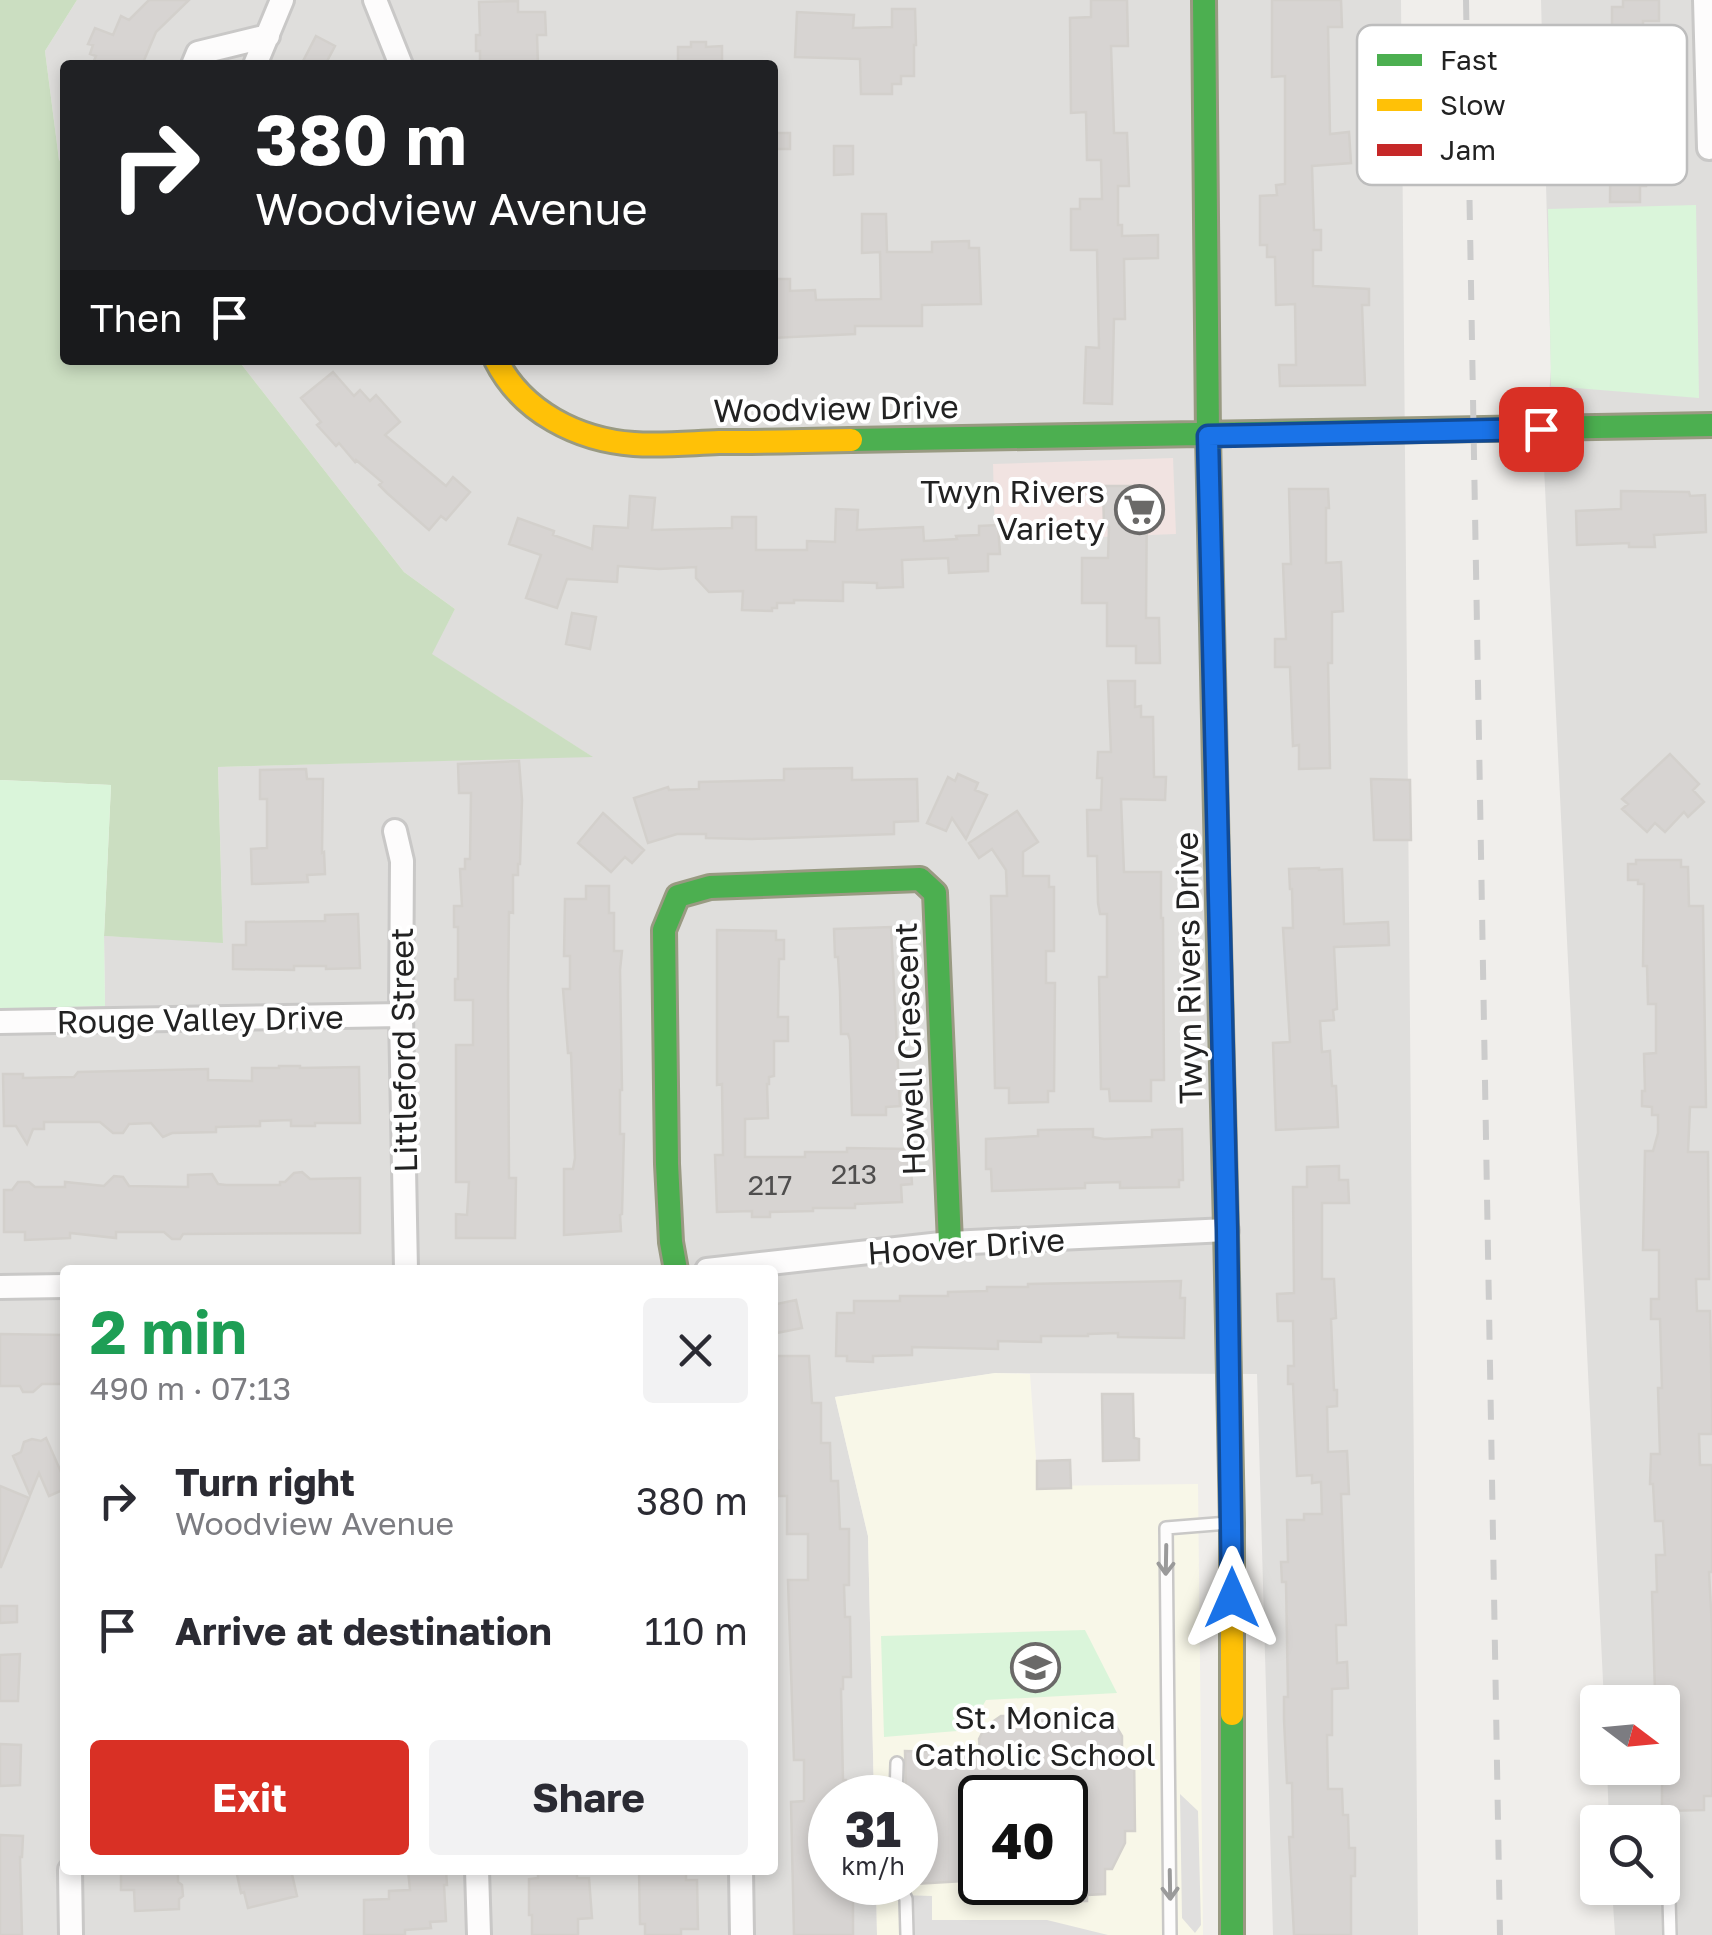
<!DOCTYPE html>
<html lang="en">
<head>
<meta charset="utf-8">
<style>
  :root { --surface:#fff; --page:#f2f2f3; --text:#2b2b33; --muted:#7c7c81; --accent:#d93025 }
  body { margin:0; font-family:"Golos Text",sans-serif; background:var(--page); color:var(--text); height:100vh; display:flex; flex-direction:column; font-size:38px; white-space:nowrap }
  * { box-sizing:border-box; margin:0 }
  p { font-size:32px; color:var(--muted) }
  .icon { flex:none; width:55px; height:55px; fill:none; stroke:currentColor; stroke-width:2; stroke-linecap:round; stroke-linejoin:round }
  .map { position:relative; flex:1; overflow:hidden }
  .panel { position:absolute; left:60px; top:1265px; width:718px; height:610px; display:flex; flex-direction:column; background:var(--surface); border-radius:10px; box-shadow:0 5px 15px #0003 }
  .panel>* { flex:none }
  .hud { position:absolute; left:60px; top:60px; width:718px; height:305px; border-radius:10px; box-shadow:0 5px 15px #0003; background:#202124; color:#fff; overflow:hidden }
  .needle { width:65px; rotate:106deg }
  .fabs { position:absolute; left:1580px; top:1685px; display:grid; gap:20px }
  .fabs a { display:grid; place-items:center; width:100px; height:100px; border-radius:10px; background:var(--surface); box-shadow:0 5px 15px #0003; font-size:50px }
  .speed { position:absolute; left:808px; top:1775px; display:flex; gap:20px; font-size:50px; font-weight:700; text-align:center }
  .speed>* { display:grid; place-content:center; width:130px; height:130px; border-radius:50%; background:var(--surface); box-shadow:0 5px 15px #0003; line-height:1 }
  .speed small { font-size:25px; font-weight:400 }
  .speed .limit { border:5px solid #111; border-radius:15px; background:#fff; color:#111 }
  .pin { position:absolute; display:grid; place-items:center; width:85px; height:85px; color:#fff; margin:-42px; border-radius:20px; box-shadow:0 5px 15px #0006 }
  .me { position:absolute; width:110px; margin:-55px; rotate:0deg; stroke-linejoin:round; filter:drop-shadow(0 0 8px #0008) }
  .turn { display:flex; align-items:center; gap:35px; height:210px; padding:0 30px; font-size:45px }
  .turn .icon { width:130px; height:130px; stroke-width:2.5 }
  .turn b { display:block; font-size:70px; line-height:85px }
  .then { display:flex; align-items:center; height:95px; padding:0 30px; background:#0003; gap:20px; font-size:38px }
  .round { display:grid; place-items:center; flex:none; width:105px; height:105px; border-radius:10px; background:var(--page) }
  .overview { display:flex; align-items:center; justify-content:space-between; height:170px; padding:0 30px }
  h1 { font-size:60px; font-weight:700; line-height:75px; color:#1e9e55 }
  .cta { display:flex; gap:20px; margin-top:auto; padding:20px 30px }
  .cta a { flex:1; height:115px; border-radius:10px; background:var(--accent); color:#fff; font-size:40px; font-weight:700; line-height:115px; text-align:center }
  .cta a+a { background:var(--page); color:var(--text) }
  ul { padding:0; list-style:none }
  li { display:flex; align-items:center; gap:30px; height:130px; padding:0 30px }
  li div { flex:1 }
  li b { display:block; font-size:38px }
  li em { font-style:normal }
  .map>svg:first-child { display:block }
  .residential { fill:#dfdedc; fill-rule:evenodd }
  .commercial { fill:#f1e3e1 }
  .education { fill:#f8f7e8; fill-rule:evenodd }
  .forest { fill:#cbdec1 }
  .park { fill:#daf5da }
  .parking { fill:#e0dfde }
  .building { fill:#d7d4d2; stroke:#d3d0cc; stroke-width:2.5 }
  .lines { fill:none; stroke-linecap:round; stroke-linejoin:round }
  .lane-casing { stroke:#c9c8c7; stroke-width:16 }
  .street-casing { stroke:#c9c8c7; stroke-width:28 }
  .fast-casing { stroke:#999a82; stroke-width:28 }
  .slow-casing { stroke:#999a82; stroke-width:28 }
  .jam-casing { stroke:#999a82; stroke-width:28 }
  .lane { stroke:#fdfcfc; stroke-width:11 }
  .street { stroke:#fdfcfc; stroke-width:22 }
  .fast { stroke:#4caf50; stroke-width:22 }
  .slow { stroke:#ffc107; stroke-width:22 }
  .jam { stroke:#c62828; stroke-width:22 }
  .rail { stroke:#ccc; stroke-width:6; stroke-dasharray:20 20; stroke-linecap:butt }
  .oneway { stroke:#9a9a9a }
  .route-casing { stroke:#114b97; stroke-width:25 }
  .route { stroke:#1a73e8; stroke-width:18 }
  .labels { text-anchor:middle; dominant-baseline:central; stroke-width:8; stroke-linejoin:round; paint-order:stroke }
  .number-label { font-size:28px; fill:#4f4e4e }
  .street-label { font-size:32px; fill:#222; stroke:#fff }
  .poi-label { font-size:32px; fill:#222; stroke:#fff; text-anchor:end }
  .key { fill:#fff; stroke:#bdbdbd; stroke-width:2.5 }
  .key-label { font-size:28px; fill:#222 }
</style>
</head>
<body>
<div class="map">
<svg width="1712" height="1935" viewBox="0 0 1712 1935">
  <rect width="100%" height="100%" fill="#f0eeeb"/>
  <path class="residential" d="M77 0H1401L1418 1935H1273L1257 1374 996 1373 835 1397 868 1536 874 1797 830 1798V1882L876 1883 877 1935H0V1009L105 1006 104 936 223 942 218 767 591 756 431 654 455 609 404 572 238 360H772V65H65V165L59 160 45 51ZM65 1270H772V1870H65Z
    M1541 0H1712V1935H1615L1612 1888H1662V1822H1609L1607 1768H1662V1702H1604L1544 467 1551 368Z"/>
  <path class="commercial" d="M1173 458 1176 534 995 541 993 464Z"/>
  <path class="education" d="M995 1373 1030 1374 1038 1486 1198 1484 1203 1935H877L876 1883 915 1882V1798L874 1797 868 1536 835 1397ZM980 1798H1065V1882H980Z"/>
  <path class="forest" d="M0 0H77L45 51 59 160 65 165V360H238L404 572 455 609 432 654 593 757 218 767 223 943 104 936 111 785 0 780Z"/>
  <path class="park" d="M1696 205 1699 398 1551 386 1548 209Z
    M0 780 111 785 104 936 105 1006 0 1009Z
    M1085 1630 1117 1693 986 1700 969 1730 884 1737 881 1636Z"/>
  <path class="parking" d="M1180 1794 1198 1811 1201 1925 1195 1933 1182 1918Z
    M899 1895 932 1896V1920H1047L1108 1935H1135H900Z"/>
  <path class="building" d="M149 0H189L156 32 142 65H92L96 56 90 54 93 45 88 44 95 28 113 35 121 16 129 20Z
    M1091 0H1127L1128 46H1111L1114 133H1127L1129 186H1118V225H1122V236L1158 235V258L1124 259 1125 319H1114L1112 404 1084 403 1086 347 1099 348 1097 250H1071V209H1080V199H1102L1101 160H1087L1086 112 1071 113 1070 18 1091 17Z
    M1272 0H1341L1342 27H1328L1330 134 1349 132 1351 163 1312 166 1314 230H1321V250H1313V286L1369 289V305H1362L1365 385 1280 386 1279 365H1296L1295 304 1276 305 1275 257H1267V245H1260V196L1277 195 1276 185 1285 184V76L1272 77Z
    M1623 0H1659V21H1643V55L1655 56V67H1660L1659 87 1641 86V161L1646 162V186H1640V202H1610L1611 86H1609L1608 79V50L1612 51V7H1623Z
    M518 1V12H545L546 35H537L538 65H480V51H476V35H480L479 2Z
    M892 9H915L916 45H914V76H901V84H892V94H861L860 59 795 57 797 12 854 15 853 28 892 27Z
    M316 36 335 46 325 65H301Z
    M691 42H706V47L722 46V65H678V47H691Z
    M772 133H790V149H772Z
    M834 146H853V174L834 175Z
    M862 214H886L887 252H932V242L969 241V248H979L981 304 922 305V326H855V334L772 338V279H790V291L815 290 816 300 881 299 880 252 862 253Z
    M333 372 354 396 360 390 370 401 376 395 400 422 385 435 446 486 453 477 470 492 446 520 441 516 429 530 387 493 379 485 382 482 356 460 355 462 339 443 336 446 317 425 321 422 301 398Z
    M1103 486H1147L1146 618H1159L1160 663H1136V646H1107V603H1082V558H1108L1109 527H1104Z
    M1289 489H1328L1329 508H1326V563L1341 562 1343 611 1332 612V663H1328L1330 768 1299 769V745L1293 746 1290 667H1275V639H1286L1283 564H1291Z
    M1621 491 1689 492 1690 496 1705 495 1706 532 1654 535 1655 547H1629V543L1577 545 1576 511 1621 509Z
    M630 496 655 498 652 530 732 528V517H756V550H807V541L835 542 836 509 858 510 857 530 923 527 924 541 957 539 956 536 979 535V526L998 525 1000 554H988V571L949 573 948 558 902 560 903 587 877 588V583L843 582V601L794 600V603H777V608H772V611L742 610 743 591 709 592 696 578V567L659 569 618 566 617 582 567 579 557 608 526 598 541 555 509 544 518 518 554 531 553 535 592 549 594 526 628 528Z
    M572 613 596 617 590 649 566 644Z
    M1108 681H1135V707L1141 706V717H1153L1154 777H1166L1165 800 1121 799 1124 872H1161V918H1163L1164 1080H1151V1101H1110L1109 1089H1101L1099 977H1107V914H1100L1098 903 1097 856H1088L1087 810H1101L1102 778H1097L1098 752H1111Z
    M1670 754 1699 784 1693 790 1704 802 1688 817 1684 812 1665 832 1655 823 1647 832 1622 809 1628 804 1622 799Z
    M519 761 522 800 520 864H518V875H513V913L509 912 508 994 509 1178H516L515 1238H456V1214L467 1215 469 1182H456V1045H473V1000H455V979H458V927H454V906H462L460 869H465V859H470L471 793H459L458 764Z
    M852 768V780L917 779 918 821 894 822V834L752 839 706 838V834H677L648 843 634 798 668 787 669 790 699 789V782L784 780V769Z
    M306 769 307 779H323L322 853 324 852 325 874 307 875 308 882 252 884 251 849 267 848V799H260V770Z
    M958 774 978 783 975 790 987 795 966 839 952 818 946 831 927 823 948 777 955 781Z
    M1371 779 1410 780 1411 840H1374Z
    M1017 811 1038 842 1023 852V876H1049V887H1054V951H1046V983H1055L1054 1091H1048V1102L1009 1103V1088H995L991 896H1007L1006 870 992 849 979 858 969 843Z
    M603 813 644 850 632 863 625 857 611 872 578 843Z
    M1636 860H1681V867H1688L1689 906H1703L1706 1107H1690L1688 1152H1708L1709 1279H1696L1697 1311H1710L1712 1411V1434H1699L1700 1465H1712V1572H1709L1712 1628V1796H1704V1810L1662 1811V1692H1655L1652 1592H1657L1656 1555H1665L1663 1521H1655L1653 1484H1650L1651 1454H1660L1658 1388H1662L1660 1319H1651V1299H1659V1250H1643L1645 1151H1653L1658 1133V1115H1652V1107L1642 1106V1091H1645L1644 1054 1656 1053V1004H1648L1647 966H1643L1644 884H1638V880H1628V864H1636Z
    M1319 868V870L1342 869 1344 924 1388 922 1389 945 1334 947 1337 1009 1333 1010 1334 1020 1320 1021 1322 1052 1330 1051 1332 1086H1336L1338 1127 1276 1130 1273 1043 1290 1042 1283 928H1293L1292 889H1290L1289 869Z
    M586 886H609V913H614V951H622L620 970 622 1090H620V1134H624L622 1214 620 1215 621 1231 564 1235V1169H573L575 1158 571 1053H568L563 989H570V956H564L565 899H586Z
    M358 914 360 968 326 969V966H294V970L233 969V945H246V922L325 921V915Z
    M891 927 900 1106 886 1107V1115H852L850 1040 848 1034H841L840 991 838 957H835L834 929Z
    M717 930 776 931V940H784V959H779L778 1017H788V1041H774V1076L769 1077V1084H767L768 1118 745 1119V1157H805V1152H847V1148L910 1149 912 1184 901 1185 902 1202 855 1204V1208H813V1211L770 1212V1217H752V1211L717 1212 715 1155H723L722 1084 717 1085Z
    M279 1066H300V1068L359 1067 360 1123H315V1126H291V1120L260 1121V1126L216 1127V1132L172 1133 163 1137 151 1123 129 1124 123 1133H113L100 1122H44V1129H33L27 1144 16 1126H4L3 1074H23V1078L74 1077 78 1072 208 1069V1080L252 1081V1068H279Z
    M1093 1129V1137L1104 1139 1152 1137V1130L1182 1129 1183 1180H1179V1187L1120 1188V1182L1085 1183V1188L992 1191 991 1169H986V1139L1038 1136V1130Z
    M1339 1166V1180H1348L1349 1203H1322V1279H1334L1336 1318 1331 1319 1334 1390H1337V1406L1327 1407 1328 1452 1347 1451 1349 1494H1341L1346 1625H1336L1337 1663 1347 1662 1348 1688 1332 1689V1735H1327L1328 1789H1342L1343 1815H1348L1349 1848H1355V1876H1351V1935H1294L1289 1837H1293L1292 1783H1287L1284 1719V1697H1288L1286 1582H1282L1281 1562H1288L1287 1520H1304V1514H1322L1321 1482 1312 1483V1475L1297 1476 1293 1384H1288V1366H1294L1293 1321H1278L1277 1294 1294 1293 1293 1187H1307V1167Z
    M302 1172 310 1179 360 1178V1233L183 1234 180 1239H172L164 1232H116V1238L70 1233V1238L25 1240V1232H4V1190H12L18 1182H29L35 1187H65V1182L104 1186 114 1176 123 1177 129 1186 188 1187V1175L212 1174 218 1184 226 1185H280V1182H285L294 1173Z
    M1181 1281 1180 1298H1185L1184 1338 1118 1337V1333L1088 1334V1336H1041V1342L998 1341V1349L912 1347V1355L873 1356V1362L847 1361V1356H836L837 1313H854V1301H900V1296H948V1292L987 1291V1287H1028V1284Z
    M796 1300 802 1328 772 1334V1305Z
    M0 1334 65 1335V1384H42L33 1392H23L20 1386H0Z
    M772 1356H809L812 1403H821V1443H830L831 1481H838L840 1529H849V1585H844L845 1617H850L851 1677H843V1689H841L843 1780H846V1798H830V1882H848L849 1885H853V1935H794L791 1802 804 1801V1760H794L788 1580H808V1534H787V1496H779V1451H772Z
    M1102 1394H1133L1134 1438 1139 1439V1460L1103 1461Z
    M46 1438 65 1481V1489L49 1496 39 1473 30 1495 13 1456 21 1452 24 1442 32 1439 41 1441Z
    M1070 1460 1071 1488 1037 1489V1461Z
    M0 1486 29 1498 1 1567H0Z
    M0 1606H17V1622L0 1623Z
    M20 1654 18 1701H0V1655Z
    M1083 1711V1715H1100L1113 1721 1122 1736V1755H1134L1135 1831H1125V1843L1112 1869H1105V1894L1087 1895V1901L1004 1902V1882H1065V1798H980V1880L915 1884V1798H906L905 1751 980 1753 979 1739 985 1727 1001 1716H1017V1712Z
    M0 1744 21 1745 20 1785 0 1786Z
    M0 1835 23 1836 22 1857H20L22 1935H0Z
    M121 1870 178 1871V1882L182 1885 183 1896 179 1899V1909L135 1911 134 1890H121Z
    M236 1870H291L297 1896 248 1908 244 1892 241 1893Z
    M408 1870H446L447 1885H444L446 1921 430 1922 431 1928 405 1930V1935H364V1900L389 1899V1891L410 1890Z
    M538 1870H577V1878H589L592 1918 578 1919V1935H532V1915H529V1879L538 1878Z
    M639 1870H686V1880H697L698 1929H681V1935H645V1924H640Z"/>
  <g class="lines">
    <defs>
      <path id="lane" d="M896 1798 897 1763
        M1668 1862 1670 1935
        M898 1882 906 1899 907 1935
        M1170 1935 1166 1528 1228 1523"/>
      <path id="street" d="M375 0 401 65
        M1705 0 1709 148
        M193 65 198 53 268 36
        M255 65 282 0
        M395 831 402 861 401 1015 406 1270
        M0 1022 401 1015
        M707 1270 950 1243 1227 1230
        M0 1287 65 1286
        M70 1870 71 1935
        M477 1870 479 1935
        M741 1870 742 1935"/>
      <path id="fast" d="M1204 0 1208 435 1217 862
        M851 440 1712 425
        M676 1270 671 1242 667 1164 664 930 678 896 710 887 920 879 935 893 950 1243
        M1232 1714V1935"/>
      <path id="slow" d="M496 360C522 412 578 440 634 444 662 446 691 443 719 442 763 442 807 441 851 440
        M1226 1228 1232 1523V1714"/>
      <path id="jam" d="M1217 862 1226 1228"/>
    </defs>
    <use href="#lane" class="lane-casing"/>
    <use href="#street" class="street-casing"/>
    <use href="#fast" class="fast-casing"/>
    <use href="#slow" class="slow-casing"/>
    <use href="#jam" class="jam-casing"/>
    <use href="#lane" class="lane"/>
    <use href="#street" class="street"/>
    <use href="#fast" class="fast"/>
    <use href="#slow" class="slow"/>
    <use href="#jam" class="jam"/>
    <path class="rail" d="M1466 0 1500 1935"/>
  </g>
  <defs><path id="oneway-shaft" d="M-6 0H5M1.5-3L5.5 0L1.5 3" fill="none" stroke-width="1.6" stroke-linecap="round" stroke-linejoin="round" transform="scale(2.5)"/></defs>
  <g class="oneway">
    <use href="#oneway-shaft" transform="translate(1166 1560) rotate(91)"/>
    <use href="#oneway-shaft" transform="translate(1170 1885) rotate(89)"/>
  </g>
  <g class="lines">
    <defs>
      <path id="route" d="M1232 1598 1227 1230 1208 436 1541 429"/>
    </defs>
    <use href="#route" class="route-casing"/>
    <use href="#route" class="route"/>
  </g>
  <defs>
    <symbol id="supermarket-ring" viewBox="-11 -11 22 22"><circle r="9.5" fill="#fff" stroke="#6a6968" stroke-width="1.5"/><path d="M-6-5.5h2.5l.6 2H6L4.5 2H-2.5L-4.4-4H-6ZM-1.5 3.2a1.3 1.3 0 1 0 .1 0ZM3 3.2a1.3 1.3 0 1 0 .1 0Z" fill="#6a6968"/></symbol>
    <symbol id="school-ring" viewBox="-11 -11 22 22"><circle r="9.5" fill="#fff" stroke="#6a6968" stroke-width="1.5"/><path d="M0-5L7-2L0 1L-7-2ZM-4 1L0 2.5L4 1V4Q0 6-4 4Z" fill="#6a6968"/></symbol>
  </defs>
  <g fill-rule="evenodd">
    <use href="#supermarket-ring" x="1112" y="482" width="55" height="55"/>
    <use href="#school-ring" x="1008" y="1640" width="55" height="55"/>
  </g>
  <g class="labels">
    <g class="number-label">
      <text x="854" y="1173">213</text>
      <text x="770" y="1184">217</text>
    </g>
    <g class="street-label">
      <text transform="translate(836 408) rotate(-1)">Woodview Drive</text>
      <text transform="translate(1188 968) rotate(-91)">Twyn Rivers Drive</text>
      <text transform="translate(200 1019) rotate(-1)">Rouge Valley Drive</text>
      <text transform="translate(909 1049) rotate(-92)">Howell Crescent</text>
      <text transform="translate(403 1050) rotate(-91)">Littleford Street</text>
      <text transform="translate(966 1246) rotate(-4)">Hoover Drive</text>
    </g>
    <g class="poi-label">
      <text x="1105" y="491">Twyn Rivers<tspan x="1105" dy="37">Variety</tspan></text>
      <text x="1035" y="1717" text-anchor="middle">St. Monica<tspan x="1035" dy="37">Catholic School</tspan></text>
    </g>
  </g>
  <rect x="1357" y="25" width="330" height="160" rx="15" class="key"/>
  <rect x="1377" y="54" width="45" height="12" fill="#4caf50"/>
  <rect x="1377" y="99" width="45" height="12" fill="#ffc107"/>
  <rect x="1377" y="144" width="45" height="12" fill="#c62828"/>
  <g class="key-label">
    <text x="1440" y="70">Fast</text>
    <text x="1440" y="115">Slow</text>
    <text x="1440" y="160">Jam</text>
  </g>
</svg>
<div class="fabs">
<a><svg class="needle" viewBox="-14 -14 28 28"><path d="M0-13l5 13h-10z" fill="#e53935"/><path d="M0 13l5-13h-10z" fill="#7c7c81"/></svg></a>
<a><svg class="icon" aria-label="search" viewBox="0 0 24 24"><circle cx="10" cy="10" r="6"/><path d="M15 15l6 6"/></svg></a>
</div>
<div class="speed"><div>31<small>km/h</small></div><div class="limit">40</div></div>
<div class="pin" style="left:1541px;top:429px;background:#d93025"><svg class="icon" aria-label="arrive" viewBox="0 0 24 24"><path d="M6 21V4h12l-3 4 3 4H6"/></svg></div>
<svg class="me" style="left:1232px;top:1598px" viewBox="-20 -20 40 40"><path d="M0-17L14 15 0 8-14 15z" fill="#1a73e8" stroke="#fff" stroke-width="4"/></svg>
<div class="hud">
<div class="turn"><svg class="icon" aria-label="right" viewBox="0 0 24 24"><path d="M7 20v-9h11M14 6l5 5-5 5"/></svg><div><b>380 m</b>Woodview Avenue</div></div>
<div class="then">Then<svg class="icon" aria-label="arrive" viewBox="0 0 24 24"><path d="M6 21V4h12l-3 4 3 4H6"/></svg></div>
</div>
<section class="panel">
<div class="overview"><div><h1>2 min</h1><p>490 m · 07:13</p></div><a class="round"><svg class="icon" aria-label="close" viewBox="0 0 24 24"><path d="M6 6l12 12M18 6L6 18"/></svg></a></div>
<ul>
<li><svg class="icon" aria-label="right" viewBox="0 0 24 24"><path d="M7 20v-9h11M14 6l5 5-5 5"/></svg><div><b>Turn right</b><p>Woodview Avenue</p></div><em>380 m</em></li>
<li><svg class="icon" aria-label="arrive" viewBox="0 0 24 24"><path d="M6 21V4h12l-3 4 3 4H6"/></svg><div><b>Arrive at destination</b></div><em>110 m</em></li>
</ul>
<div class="cta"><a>Exit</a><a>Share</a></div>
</section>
</div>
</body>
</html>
